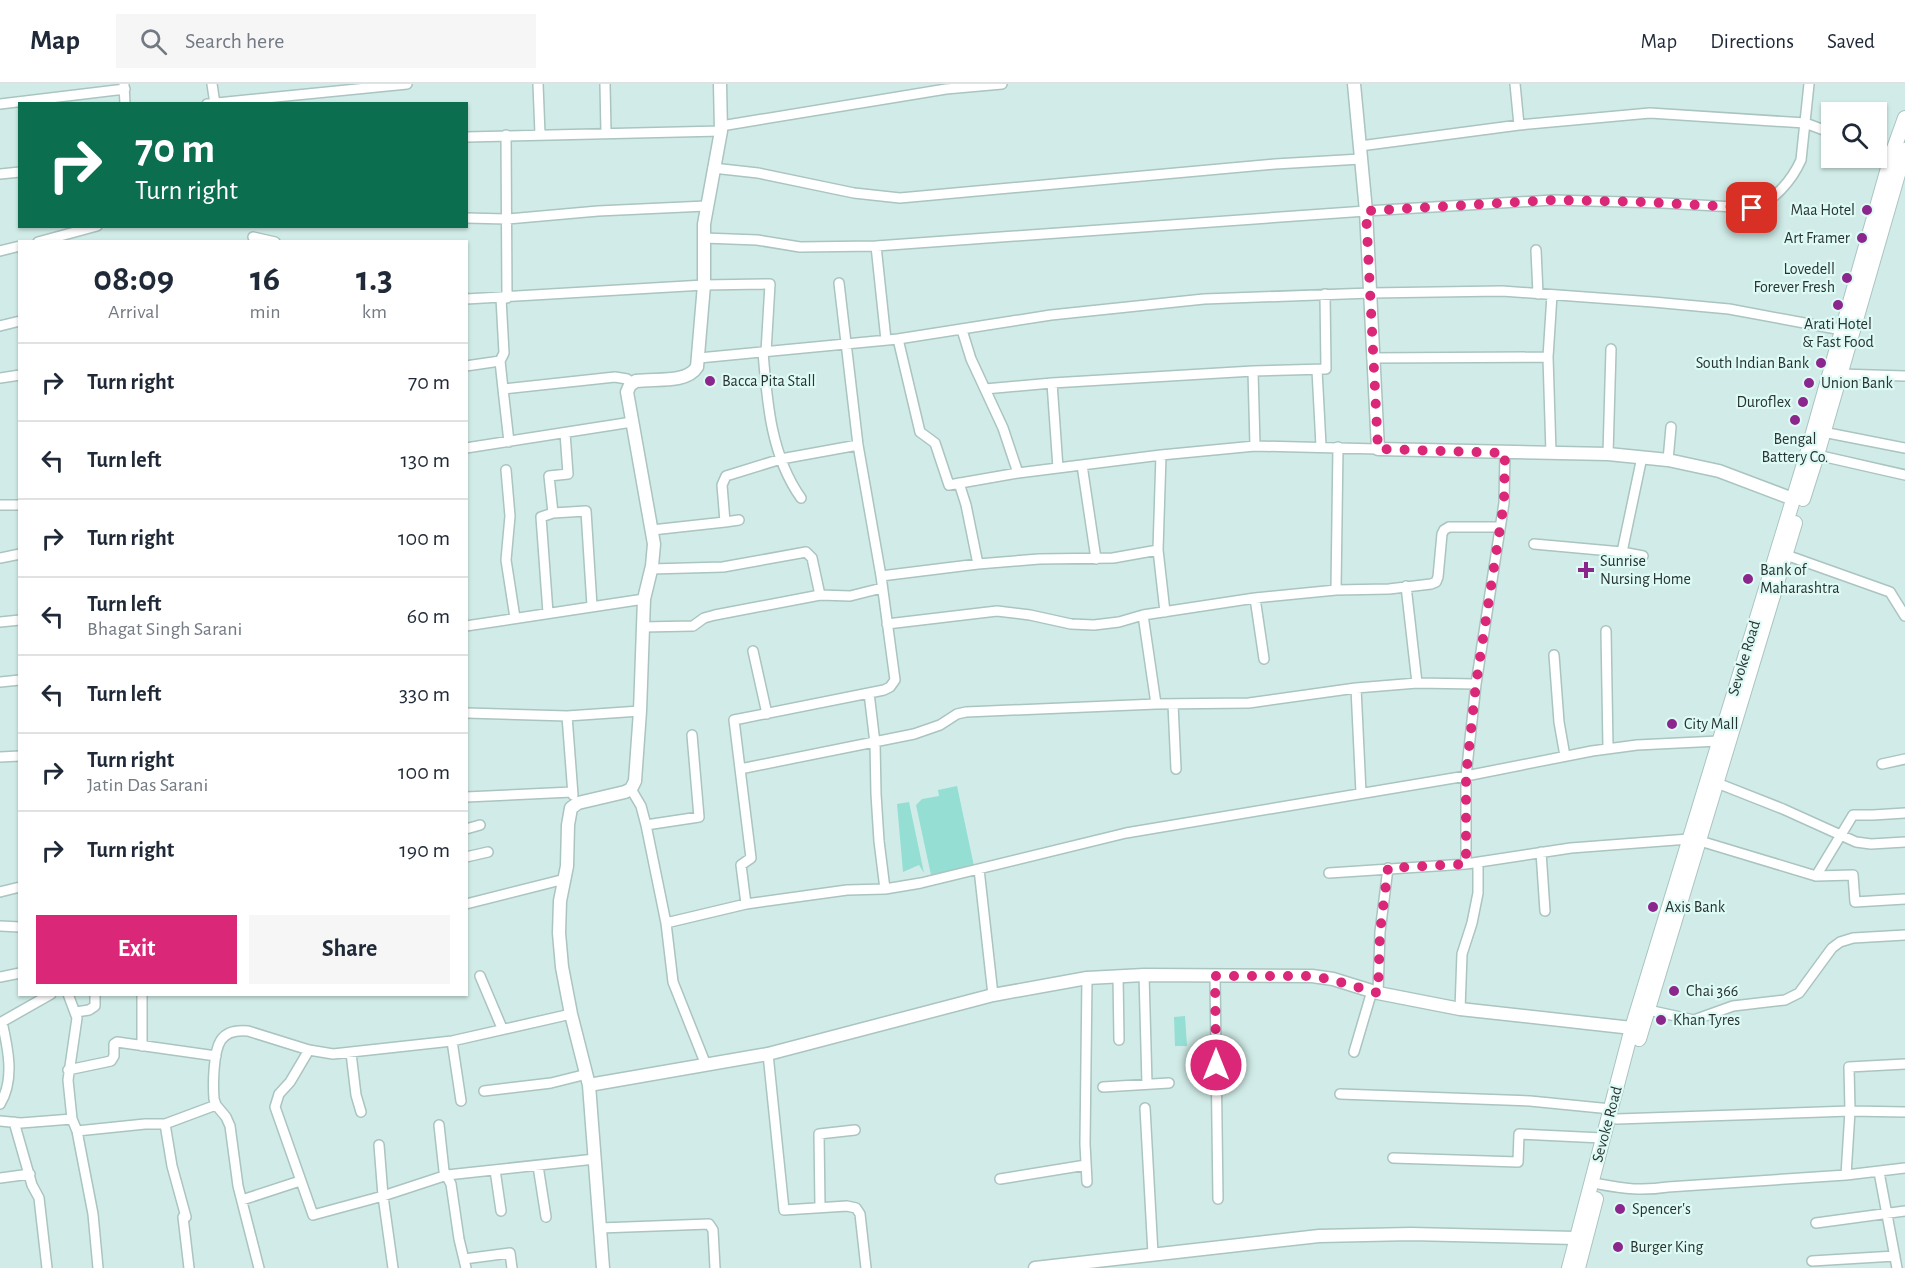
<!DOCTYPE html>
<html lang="en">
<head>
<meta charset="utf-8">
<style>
  :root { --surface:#fff; --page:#f6f6f7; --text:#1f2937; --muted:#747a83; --line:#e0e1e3; --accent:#db2777 }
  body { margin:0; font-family:"Alegreya Sans",sans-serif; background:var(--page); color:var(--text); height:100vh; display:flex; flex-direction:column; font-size:22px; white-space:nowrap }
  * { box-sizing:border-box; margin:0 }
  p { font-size:20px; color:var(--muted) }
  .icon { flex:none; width:33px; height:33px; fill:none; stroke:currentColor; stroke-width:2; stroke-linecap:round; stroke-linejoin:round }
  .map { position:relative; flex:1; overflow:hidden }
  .details { position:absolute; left:18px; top:156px; width:450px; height:756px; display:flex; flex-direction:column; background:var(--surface); border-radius:0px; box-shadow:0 2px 4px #0004 }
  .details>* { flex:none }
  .hud { position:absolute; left:18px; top:18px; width:450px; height:126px; border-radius:0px; box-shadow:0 2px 4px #0004; background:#0b6e4f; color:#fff; overflow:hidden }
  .controls { position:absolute; left:1821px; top:18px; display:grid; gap:12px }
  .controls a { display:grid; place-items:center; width:66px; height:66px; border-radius:0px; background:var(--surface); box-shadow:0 2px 4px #0004; font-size:30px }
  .pin { position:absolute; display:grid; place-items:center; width:51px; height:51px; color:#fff; margin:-26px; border-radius:12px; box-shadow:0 3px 9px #0006 }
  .me { position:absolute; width:66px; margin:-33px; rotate:0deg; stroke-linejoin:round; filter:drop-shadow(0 0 4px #0008) }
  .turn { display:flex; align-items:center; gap:21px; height:126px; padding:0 18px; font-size:27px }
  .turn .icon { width:78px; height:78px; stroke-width:2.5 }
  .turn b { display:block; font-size:42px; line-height:51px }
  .eta { display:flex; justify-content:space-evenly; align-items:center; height:102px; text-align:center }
  .eta b { font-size:36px; font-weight:700; line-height:42px }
  .primary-button { display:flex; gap:12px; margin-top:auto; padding:12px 18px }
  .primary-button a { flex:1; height:69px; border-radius:0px; background:var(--accent); color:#fff; font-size:24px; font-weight:700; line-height:69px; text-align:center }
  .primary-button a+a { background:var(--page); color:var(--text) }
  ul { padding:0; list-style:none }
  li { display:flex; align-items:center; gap:18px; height:78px; padding:0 18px; border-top:2px solid var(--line) }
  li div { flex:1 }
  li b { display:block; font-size:22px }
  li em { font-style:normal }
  header { display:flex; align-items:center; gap:36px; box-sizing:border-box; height:84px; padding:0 30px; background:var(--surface); border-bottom:2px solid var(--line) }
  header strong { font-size:28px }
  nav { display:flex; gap:33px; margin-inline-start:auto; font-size:21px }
  .search { width:420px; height:54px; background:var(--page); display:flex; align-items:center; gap:15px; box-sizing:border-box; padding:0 21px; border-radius:0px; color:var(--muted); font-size:22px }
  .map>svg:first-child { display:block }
  .green { fill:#95ded3 }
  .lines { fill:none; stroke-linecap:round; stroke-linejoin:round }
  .minor-casing { stroke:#aac4c0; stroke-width:12 }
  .tertiary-casing { stroke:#aac4c0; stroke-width:15 }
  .secondary-casing { stroke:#aac4c0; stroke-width:16 }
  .minor { stroke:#fff; stroke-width:9 }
  .tertiary { stroke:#fff; stroke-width:12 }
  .secondary { stroke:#fff; stroke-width:14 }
  .route { stroke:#db2777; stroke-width:10; stroke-dasharray:0 18 }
  .poi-dot { fill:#8b268d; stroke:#defaf5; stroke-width:2 }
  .labels { text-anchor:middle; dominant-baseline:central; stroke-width:4.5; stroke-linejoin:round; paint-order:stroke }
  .poi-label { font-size:16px; fill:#293332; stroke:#defaf5; text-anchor:start }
  .street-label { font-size:16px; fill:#293332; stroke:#defaf5 }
</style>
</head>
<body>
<header>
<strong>Map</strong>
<div class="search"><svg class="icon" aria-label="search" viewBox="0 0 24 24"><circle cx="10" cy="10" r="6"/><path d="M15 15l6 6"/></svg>Search here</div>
<nav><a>Map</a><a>Directions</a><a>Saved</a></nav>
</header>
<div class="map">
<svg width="1905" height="1184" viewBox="0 0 1905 1184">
  <rect width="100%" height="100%" fill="#d1ece8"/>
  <path class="green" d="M957 702 974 782 931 791 916 721 922 715 939 712 938 706Z
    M909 718 924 789 919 781 903 788 897 720Z
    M1185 932 1187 962H1175L1174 933Z"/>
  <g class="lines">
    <defs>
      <path id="minor" d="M212 0 215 20
        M538 0 540 50
        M605 0 606 49
        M1515 0 1519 41
        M124 1 125 20
        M0 20 125 5
        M207 20 407 0
        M721 42 946 5 1002 0
        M506 51 507 214
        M466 53 721 47
        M1360 62 1519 41 1650 29 1805 39 1832 49
        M1876 65 1892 70
        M713 84 758 89 854 109 900 114 1275 80 1361 75
        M0 90 20 88
        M466 134 507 135 598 127 706 122
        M253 153 275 158
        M704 154 757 156 800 163 876 162 1366 127 1553 116 1663 119 1752 124C1774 118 1792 96 1801 76L1809 0
        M38 158 97 142
        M876 162 886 256
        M1536 166 1538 210
        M0 167 20 162
        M501 214 504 269 500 277 503 305 615 293 627 295 633 299
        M466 215 704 201 770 200 766 268
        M0 242 20 237
        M962 246 971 275 1003 344 1018 389
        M898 255 920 348 935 359 949 401 1018 389 1161 371 1255 362 1378 365
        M763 268C767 318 771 372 801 414
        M699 274 898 255 1051 231 1204 215 1371 209 1502 207 1653 218 1729 225 1842 246
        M1372 274 1548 273
        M466 282 500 277
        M1317 286 1321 362
        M1253 287 1255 362
        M1840 290 1905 292
        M0 294 20 291
        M503 305 509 358
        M985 305 1052 299
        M1823 348 1905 364
        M466 364 632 338
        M1551 369 1548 273 1552 211
        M1608 370 1611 265
        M1161 371 1158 466 1165 528
        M1817 371 1905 391
        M1668 376 1671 343
        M1082 381 1096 475
        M1058 384 1052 299 1253 287 1326 285 1325 210
        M506 386 510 432 506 476 515 534
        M959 399 966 421 978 480
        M0 421H20
        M553 429 549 392 568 390 565 349
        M725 438 739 436
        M652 446 725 438 722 401 726 392 781 375 858 361
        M1534 460 1622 468 1642 373
        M1622 468 1643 472
        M1786 471 1890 508 1905 532
        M0 474 20 470
        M651 485 723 483 806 468 812 474 820 511
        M881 492 978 480 1039 475 1113 474 1158 466
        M1406 502 1417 599
        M1336 506 1338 363
        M1255 514 1264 575
        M548 529 541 433 553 429 586 427 592 522
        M1143 531 1156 620
        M0 538 20 536
        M887 540 997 527 1030 531 1071 540 1094 541 1119 538 1143 531 1255 514 1336 506 1389 505 1431 500 1436 498 1438 493 1442 450 1444 446 1449 443H1500
        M466 542 644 515
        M642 543 693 542 704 534 715 531 820 511 850 512 882 504
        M1606 547 1608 664
        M753 567 767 630
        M1554 571 1559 638 1565 672
        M0 598 20 596
        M1356 604 1361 709
        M869 609 875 659 876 710 879 757 885 805
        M1173 620 1176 685
        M466 629 567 632 640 627
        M567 632 573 711
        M0 673 20 672
        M1882 680 1905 675
        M740 685 914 650 940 641 957 630 966 628 1156 620 1249 619 1356 604 1417 599 1476 600
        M1717 699 1783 725 1856 758 1871 760 1905 758
        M631 705 641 722 646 741 666 839 673 898 706 981
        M466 713 572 708
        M646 741 699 733 692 651
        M466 745 480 741
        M1700 757 1816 792 1853 791 1855 818 1905 815
        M1541 768 1545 827
        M466 773 488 768
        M1466 780V692L1476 600 1504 419 1505 368
        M979 785 993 911
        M1329 789 1466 780 1571 764 1689 755
        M1816 792 1853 731H1873L1905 729
        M0 808 20 803
        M466 820 565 795
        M746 820 741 781 751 774 734 636 884 606 890 603 895 596 881 492 858 361 839 199
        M666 839 746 820 847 806 885 805 921 799 1126 749 1466 692 1592 667 1637 661 1719 657
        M0 842 20 843
        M1144 891 1147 1000
        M480 892 502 944
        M1118 892 1119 956
        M1215 892 1218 1115
        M0 893 20 889
        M1087 894 1085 1060 1087 1098
        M1378 909 1380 848 1388 784
        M68 910 77 934 68 996 72 1035 77 1047 93 1130 98 1184
        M142 910V962
        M1460 925 1462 870 1472 839 1478 809V779
        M1648 926 1694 936 1733 922 1785 916 1799 909 1832 864 1840 858 1853 854 1905 851
        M76 928 89 926 95 922V910
        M0 939 51 910
        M452 957 461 1017
        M309 966 290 998 279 1010 275 1023 313 1131 383 1112 447 1091 595 1075
        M1354 968 1372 907
        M351 969 356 1011 361 1028
        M768 970 784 1126 847 1122 856 1124 860 1130 866 1184
        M68 986 111 977 114 972V960L117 958 216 972
        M1103 1003 1169 999
        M484 1007 551 999 587 990
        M1340 1010 1530 1017 1611 1025
        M0 1020C15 996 8 964 2 938
        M1145 1024 1153 1170
        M1617 1035 1850 1027 1905 1028
        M0 1037 21 1039 72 1035
        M14 1038 32 1101 39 1114 47 1184
        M165 1040 172 1082 186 1133H183L189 1184
        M439 1041 444 1087 451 1100 459 1155 466 1184
        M77 1047 145 1040H165L216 1021
        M379 1061 383 1112 393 1184
        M1393 1074 1518 1078 1519 1050 1602 1054
        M538 1082 546 1133
        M495 1086 501 1127
        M1879 1088 1897 1184
        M1846 1091 1850 1027 1849 983 1905 980
        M0 1094 30 1090
        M1000 1095 1086 1081
        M1599 1100C1625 1105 1642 1107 1668 1103L1846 1091 1905 1084
        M242 1116 300 1097
        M820 1123 819 1050 855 1046
        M1816 1139 1905 1127
        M600 1144 709 1140 713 1146 715 1184
        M464 1175 510 1169 512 1184
        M1812 1177 1895 1172
        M259 1184 238 1102 230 1042 226 1033 216 1021 214 1015C213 1001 213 968 221 956 227 947 238 946 248 947L309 966 333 970 452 957 571 930"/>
      <path id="tertiary" d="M1354 0 1366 127 1378 365 1608 370 1668 376 1719 387 1793 415
        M589 1001 768 970 993 911 1087 894 1144 891 1312 892 1333 895 1378 909 1460 925 1632 944
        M603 1184 589 1001 571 930 562 883 559 849 560 817 567 782 568 741 571 724 578 719 625 708 631 705 635 697 640 627 644 515 652 482 654 460 627 308 630 301 636 297C655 294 686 300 697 283L704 201V140L721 47 720 0
        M1035 1184 1319 1152 1411 1150 1575 1154"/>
      <path id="secondary" d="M1803 415 1817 371 1905 66
        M1639 955 1795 439
        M1569 1184 1632 944 1807 370 1892 70 1905 34
        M1578 1184 1596 1115"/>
    </defs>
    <use href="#minor" class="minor-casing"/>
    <use href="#tertiary" class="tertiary-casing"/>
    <use href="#secondary" class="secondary-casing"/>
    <use href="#minor" class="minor"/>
    <use href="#tertiary" class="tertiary"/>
    <use href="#secondary" class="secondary"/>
  </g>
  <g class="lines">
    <path class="route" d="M1216 981 1215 892H1312L1333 896 1378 909 1380 848 1388 784 1466 780V692L1476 600 1504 418 1505 369 1378 365 1366 127 1553 116 1643 118 1752 124"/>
  </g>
  <g class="poi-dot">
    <circle cx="1867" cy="126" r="6"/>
    <circle cx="1862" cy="154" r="6"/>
    <circle cx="1847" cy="194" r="6"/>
    <circle cx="1838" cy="221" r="6"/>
    <circle cx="1821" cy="279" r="6"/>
    <circle cx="710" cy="297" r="6"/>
    <circle cx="1809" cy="299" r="6"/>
    <circle cx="1803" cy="318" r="6"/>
    <circle cx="1795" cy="336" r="6"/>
    <path d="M1583 477h6v6h6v6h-6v6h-6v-6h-6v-6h6z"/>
    <circle cx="1748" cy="495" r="6"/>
    <circle cx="1672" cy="640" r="6"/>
    <circle cx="1653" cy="823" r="6"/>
    <circle cx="1674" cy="907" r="6"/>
    <circle cx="1661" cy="936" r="6"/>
    <circle cx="1620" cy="1125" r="6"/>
    <circle cx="1618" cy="1163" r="6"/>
  </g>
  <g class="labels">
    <g class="poi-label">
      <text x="1855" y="126" text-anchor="end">Maa Hotel</text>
      <text x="1850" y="154" text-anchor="end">Art Framer</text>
      <text x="1835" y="185" text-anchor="end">Lovedell<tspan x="1835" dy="18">Forever Fresh</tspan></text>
      <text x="1838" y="240" text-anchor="middle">Arati Hotel<tspan x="1838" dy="18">&amp; Fast Food</tspan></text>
      <text x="1809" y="279" text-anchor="end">South Indian Bank</text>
      <text x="722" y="297">Bacca Pita Stall</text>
      <text x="1821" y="299">Union Bank</text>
      <text x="1791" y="318" text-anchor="end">Duroflex</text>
      <text x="1795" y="355" text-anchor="middle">Bengal<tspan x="1795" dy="18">Battery Co.</tspan></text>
      <text x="1600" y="477">Sunrise<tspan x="1600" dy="18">Nursing Home</tspan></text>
      <text x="1760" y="486">Bank of<tspan x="1760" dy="18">Maharashtra</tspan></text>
      <text x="1684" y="640">City Mall</text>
      <text x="1665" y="823">Axis Bank</text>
      <text x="1686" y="907">Chai 366</text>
      <text x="1673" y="936">Khan Tyres</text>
      <text x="1632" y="1125">Spencer's</text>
      <text x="1630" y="1163">Burger King</text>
    </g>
    <g class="street-label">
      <text transform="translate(1744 574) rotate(-73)">Sevoke Road</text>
      <text transform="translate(1607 1040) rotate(-75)">Sevoke Road</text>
    </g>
  </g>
</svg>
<div class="controls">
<a><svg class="icon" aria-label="search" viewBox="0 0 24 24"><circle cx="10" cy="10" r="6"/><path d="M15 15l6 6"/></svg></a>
</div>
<div class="pin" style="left:1752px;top:124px;background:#d93025"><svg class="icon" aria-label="arrive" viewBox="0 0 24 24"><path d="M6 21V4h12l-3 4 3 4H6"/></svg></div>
<svg class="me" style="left:1216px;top:981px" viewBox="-20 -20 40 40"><circle r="17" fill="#db2777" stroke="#fff" stroke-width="3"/><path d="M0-11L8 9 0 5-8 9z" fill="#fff"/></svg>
<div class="hud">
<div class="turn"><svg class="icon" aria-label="right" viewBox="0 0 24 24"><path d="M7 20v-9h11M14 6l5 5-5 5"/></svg><div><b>70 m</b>Turn right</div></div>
</div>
<section class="details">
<div class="eta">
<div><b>08:09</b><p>Arrival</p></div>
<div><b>16</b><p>min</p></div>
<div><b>1.3</b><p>km</p></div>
</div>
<ul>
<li><svg class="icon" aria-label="right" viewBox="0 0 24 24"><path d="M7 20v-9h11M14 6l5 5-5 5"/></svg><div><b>Turn right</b></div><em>70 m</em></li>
<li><svg class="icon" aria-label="left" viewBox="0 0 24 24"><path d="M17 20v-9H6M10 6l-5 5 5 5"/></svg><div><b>Turn left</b></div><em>130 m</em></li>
<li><svg class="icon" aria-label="right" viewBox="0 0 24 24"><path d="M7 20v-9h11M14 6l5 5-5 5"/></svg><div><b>Turn right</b></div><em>100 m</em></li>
<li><svg class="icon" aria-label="left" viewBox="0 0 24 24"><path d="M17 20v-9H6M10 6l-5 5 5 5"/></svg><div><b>Turn left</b><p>Bhagat Singh Sarani</p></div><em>60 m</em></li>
<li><svg class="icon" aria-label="left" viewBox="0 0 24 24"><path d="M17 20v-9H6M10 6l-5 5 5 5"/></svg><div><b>Turn left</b></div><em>330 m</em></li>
<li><svg class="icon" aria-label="right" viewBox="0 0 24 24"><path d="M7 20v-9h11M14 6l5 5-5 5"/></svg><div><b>Turn right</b><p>Jatin Das Sarani</p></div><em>100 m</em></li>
<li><svg class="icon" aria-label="right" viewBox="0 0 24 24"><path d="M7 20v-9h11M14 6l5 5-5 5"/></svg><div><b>Turn right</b></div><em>190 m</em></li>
</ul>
<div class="primary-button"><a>Exit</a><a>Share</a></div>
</section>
</div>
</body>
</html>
